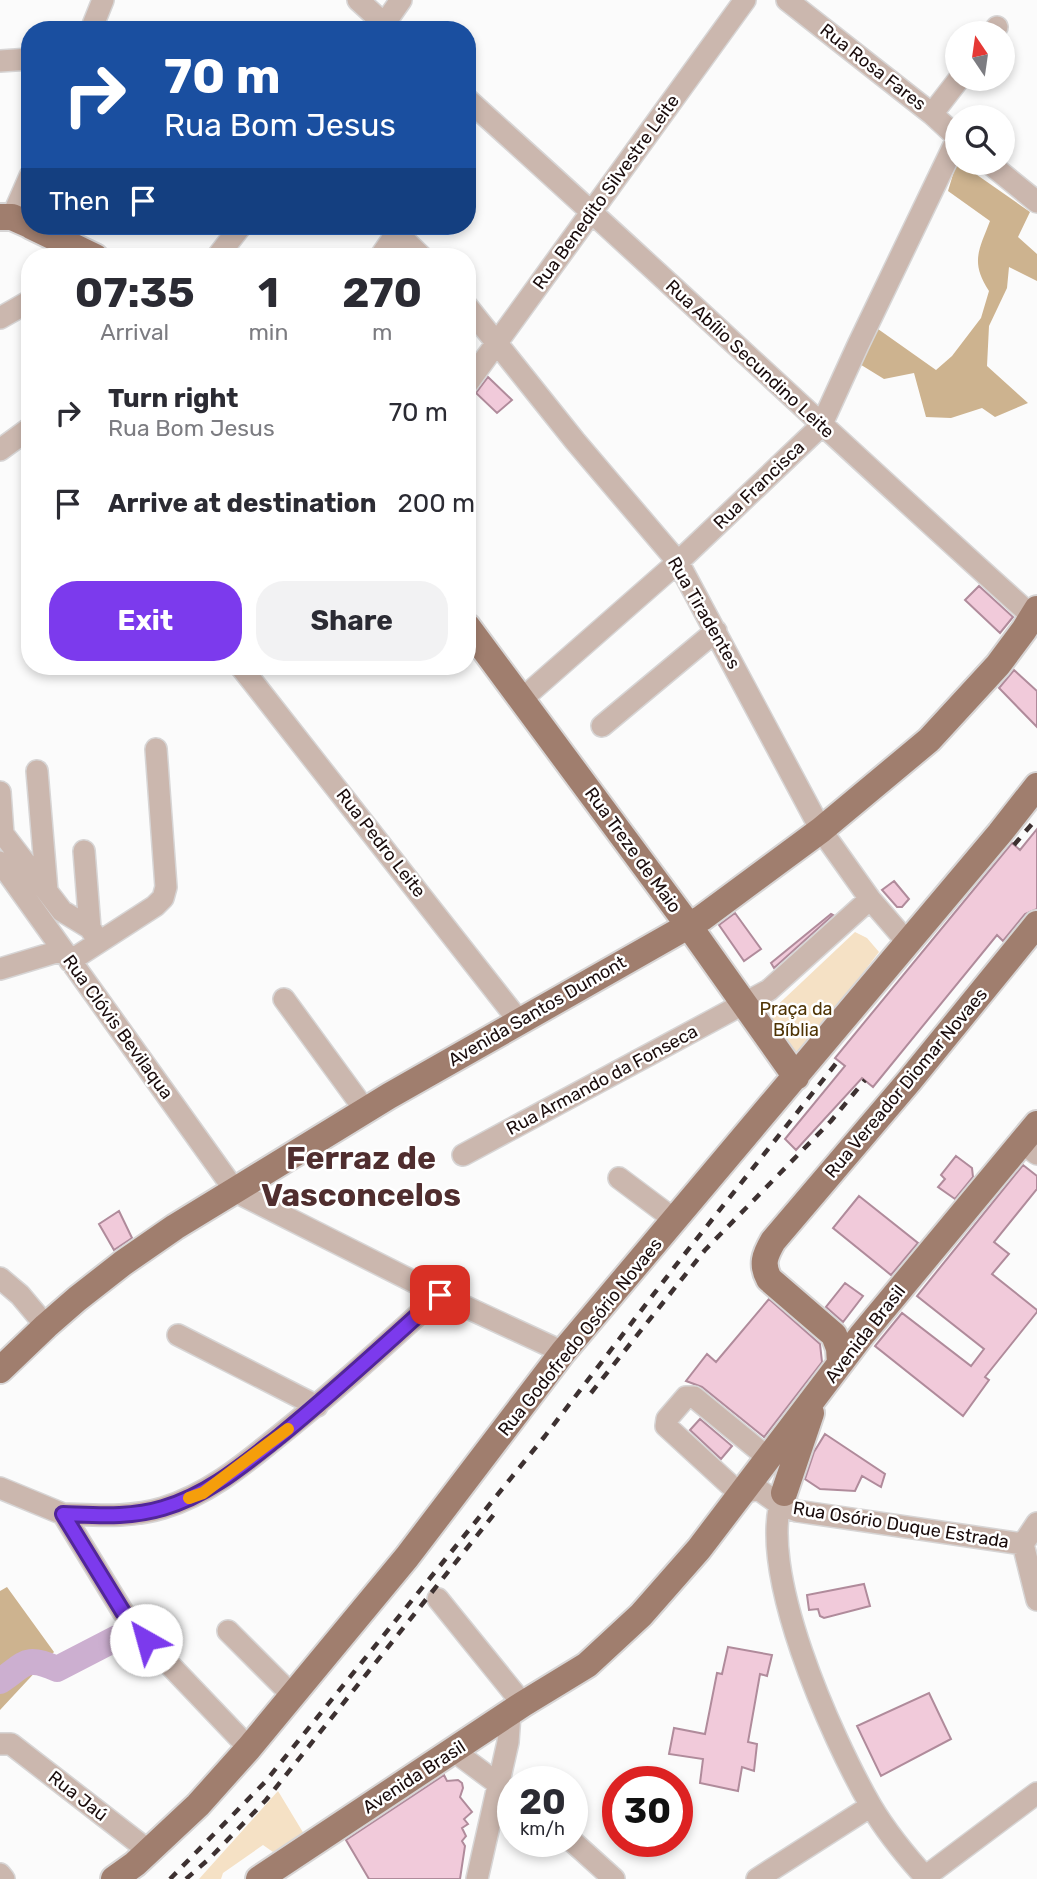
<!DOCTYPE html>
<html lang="en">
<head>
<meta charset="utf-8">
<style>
  :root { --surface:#fff; --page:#f2f2f3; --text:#2b2b33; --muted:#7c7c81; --accent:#7c3aed }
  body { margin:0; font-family:Rubik,sans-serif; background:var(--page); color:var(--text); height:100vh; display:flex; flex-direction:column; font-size:26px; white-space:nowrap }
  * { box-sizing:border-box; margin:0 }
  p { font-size:23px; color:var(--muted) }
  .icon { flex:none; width:38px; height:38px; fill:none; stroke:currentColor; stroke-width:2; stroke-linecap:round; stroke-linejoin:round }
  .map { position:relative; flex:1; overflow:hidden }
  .details { position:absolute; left:21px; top:248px; width:455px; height:427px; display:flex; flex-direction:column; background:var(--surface); border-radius:28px; box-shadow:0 4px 10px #0003 }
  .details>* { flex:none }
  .guide { position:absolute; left:21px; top:21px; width:455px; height:214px; border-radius:28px; box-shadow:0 4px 10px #0003; background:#1a4fa0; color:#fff; overflow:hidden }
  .needle { width:46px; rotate:347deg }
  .tools { position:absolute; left:945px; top:21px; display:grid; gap:14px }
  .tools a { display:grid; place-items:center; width:70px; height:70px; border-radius:50%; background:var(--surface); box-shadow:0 4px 10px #0003; font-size:35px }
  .speed { position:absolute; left:497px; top:1766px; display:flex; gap:14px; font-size:35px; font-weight:700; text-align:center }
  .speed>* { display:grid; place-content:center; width:91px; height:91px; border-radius:50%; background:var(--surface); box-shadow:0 4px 10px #0003; line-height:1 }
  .speed small { font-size:18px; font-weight:400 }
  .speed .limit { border:10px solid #d22; background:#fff; color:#111 }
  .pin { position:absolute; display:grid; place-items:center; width:60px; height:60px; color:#fff; margin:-30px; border-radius:14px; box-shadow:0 4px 10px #0006 }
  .me { position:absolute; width:77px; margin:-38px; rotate:322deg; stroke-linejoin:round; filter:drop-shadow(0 0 5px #0008) }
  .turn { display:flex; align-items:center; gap:24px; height:147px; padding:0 28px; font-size:32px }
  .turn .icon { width:91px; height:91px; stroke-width:2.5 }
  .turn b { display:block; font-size:49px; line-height:60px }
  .then { display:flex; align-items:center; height:66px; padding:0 28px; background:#0003; gap:14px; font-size:26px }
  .eta { display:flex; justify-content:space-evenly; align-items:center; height:119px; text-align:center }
  .eta b { font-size:42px; font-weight:700; line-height:49px }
  .primary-button { display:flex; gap:14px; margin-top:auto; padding:14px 28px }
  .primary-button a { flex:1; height:80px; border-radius:28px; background:var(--accent); color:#fff; font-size:28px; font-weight:700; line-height:80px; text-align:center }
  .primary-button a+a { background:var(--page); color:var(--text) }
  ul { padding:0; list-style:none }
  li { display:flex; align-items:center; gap:21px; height:91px; padding:0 28px }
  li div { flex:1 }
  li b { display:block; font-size:26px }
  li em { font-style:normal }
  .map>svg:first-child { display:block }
  .green { fill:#f5e1c5 }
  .forest { fill:#cdb38f }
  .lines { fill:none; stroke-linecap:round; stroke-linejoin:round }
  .river { stroke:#ccafd0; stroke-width:26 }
  .building { fill:#f1cada; stroke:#b08b9b; stroke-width:2 }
  .minor-casing { stroke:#d7d5d5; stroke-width:24 }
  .major-casing { stroke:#d7d5d5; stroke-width:30 }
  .minor { stroke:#cbb7ae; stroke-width:21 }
  .major { stroke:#a07e6e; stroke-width:26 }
  .rail { stroke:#3d3131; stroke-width:4.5; stroke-dasharray:9 9; stroke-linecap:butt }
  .route-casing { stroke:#51269a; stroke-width:18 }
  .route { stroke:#7c3aed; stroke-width:12 }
  .slow { stroke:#f59e0b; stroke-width:12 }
  .labels { text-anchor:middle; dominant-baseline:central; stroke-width:5; stroke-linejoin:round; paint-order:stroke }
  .street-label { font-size:18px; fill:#1a0c0c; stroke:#fff }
  .park-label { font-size:18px; fill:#4e3304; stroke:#fff }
  .town-label { font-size:32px; font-weight:bold; fill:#502e2f; stroke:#fff }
</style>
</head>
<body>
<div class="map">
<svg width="1037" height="1879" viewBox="0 0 1037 1879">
  <rect width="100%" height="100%" fill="#fbfbfb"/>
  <path class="green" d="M855 932 867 938 879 952 809 1043 800 1053 790 1052 771 1024 768 1014Z
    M278 1791 304 1834 273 1852 263 1845 223 1873 221 1879H199Z"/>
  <path class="forest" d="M957 161 1030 212 1018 237 1037 254V281L1009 267 1007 288 989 326 987 366 1028 403 995 417 982 408 951 418 926 417 914 373 884 379 858 363 878 329 936 370 952 356 981 318 989 291C970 262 979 250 990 221L948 191Z
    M7 1587 54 1652 0 1710V1591Z"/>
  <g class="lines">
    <path class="river" d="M0 1681C25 1665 24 1654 57 1669L117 1638"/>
  </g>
  <path class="building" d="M488 377 512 400 497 413 476 393Z
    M979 586 1013 617 1000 633 965 600Z
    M1014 670 1037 691V727L999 688Z
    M1037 829V909L1025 914 1003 941 997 935 873 1087 862 1078 796 1150 785 1139 845 1066 835 1058 1012 843 1020 850Z
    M894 881 909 899 902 907H897L882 890Z
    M735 913 761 949 744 961 719 925Z
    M831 914 833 915 774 968 771 963Z
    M956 1156 972 1168 973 1177 955 1199 938 1187 945 1179 941 1175Z
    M1023 1165 1037 1176V1189L994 1242 1009 1254 992 1274 1037 1310V1312L985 1377 989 1380 963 1416 875 1346 902 1313 971 1366 984 1349 917 1296Z
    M859 1196 918 1243 891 1275 833 1228Z
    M119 1211 132 1238 114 1250 99 1224Z
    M845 1283 863 1296 843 1322 826 1307Z
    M769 1299 820 1344 822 1362 764 1437 702 1387 686 1381 707 1354 716 1362Z
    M700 1419 732 1446 721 1459 690 1430Z
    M825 1434 885 1474 881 1487 862 1476 855 1491 820 1489 805 1479 814 1452Z
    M864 1584 870 1606 824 1618 820 1616 818 1609 809 1610 807 1595Z
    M728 1647 772 1655 767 1676 760 1674 748 1742 757 1744 754 1771 742 1767 738 1791 700 1783 703 1759 669 1754 674 1728 705 1734 717 1673 722 1674Z
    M929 1693 951 1739 881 1776 857 1726Z
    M444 1775 447 1781 458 1780 462 1783 463 1788 460 1797 472 1812 464 1819 468 1824 462 1828 466 1836 462 1841 465 1846 460 1879H369L346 1840Z"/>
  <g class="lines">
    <defs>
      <path id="minor" d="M358 0 391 30
        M787 0 932 114 957 137
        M91 30 103 0
        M380 30 401 0
        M993 33 997 27
        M0 61 30 59
        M467 99C657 270 843 446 1033 617
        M932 114 959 79
        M989 163 1037 202
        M12 217 30 176
        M390 226 422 257
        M217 257 241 226
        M380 257 398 231
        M467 306 575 441 678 562 821 830 870 899 908 943
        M0 318 30 301
        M467 384 745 0
        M0 450 30 428
        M241 667 519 1021
        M522 699 678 562 821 426 858 345 957 139
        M602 726 716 631
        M37 771 47 891
        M0 792 3 834 62 911 90 928 99 942
        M84 851 90 928
        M0 862 236 1192 440 1295 563 1352
        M70 961 155 906 163 898 166 887 156 749
        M0 969 63 950
        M284 999 365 1110
        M1021 1142 1037 1154
        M463 1155 769 990 870 899
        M619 1178 675 1220
        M0 1278 20 1295 46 1326
        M178 1335 317 1406
        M767 1457 694 1397H686L667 1419 666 1426 740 1494 758 1489 779 1504 797 1511 1023 1544
        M0 1488 63 1514 123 1612 146 1640 249 1748
        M784 1492C753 1565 833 1740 871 1806 887 1833 906 1856 927 1879
        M63 1514C97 1515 130 1518 163 1508 206 1495 241 1467 275 1439 332 1394 386 1344 440 1295
        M1037 1523 1023 1544 1037 1600
        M438 1599 523 1704
        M228 1631 292 1695
        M0 1744H11L149 1851
        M454 1751 513 1795
        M572 1841 614 1879
        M0 1874 4 1879
        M925 1877 1037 1793
        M477 1879 508 1742 510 1714
        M757 1879 871 1806"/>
      <path id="major" d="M0 217H12L30 225
        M31 226 95 257
        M467 626 689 926 796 1077
        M840 1363 839 1348 834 1335 769 1279C761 1264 765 1255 773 1241L910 1080 1037 924
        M0 1370 46 1326 77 1299 123 1263 175 1227 389 1096 702 918 821 830 929 740 998 665 1024 630 1037 609
        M784 1493 811 1413
        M114 1879 135 1864 198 1805 249 1748 407 1557 563 1352 1000 833 1037 786
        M259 1879 523 1704 587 1665 641 1615 699 1549 861 1336 1037 1124"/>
    </defs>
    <use href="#minor" class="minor-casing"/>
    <use href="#major" class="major-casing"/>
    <use href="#minor" class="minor"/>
    <use href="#major" class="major"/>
    <path class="rail" d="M1014 845 1037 818
      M591 1393 705 1250 831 1121 865 1080
      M170 1879 265 1782 545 1436 676 1265 838 1061
      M186 1879 210 1858 266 1800 495 1513"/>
  </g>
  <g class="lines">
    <defs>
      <path id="route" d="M146 1640 123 1612 63 1514C96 1515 130 1518 163 1508 208 1495 243 1465 280 1436 335 1391 387 1343 440 1295"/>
    </defs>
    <use href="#route" class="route-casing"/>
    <use href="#route" class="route"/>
    <path class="slow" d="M189 1498 203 1493 288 1429"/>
  </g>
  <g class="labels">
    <g class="street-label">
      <text transform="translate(873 67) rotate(38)">Rua Rosa Fares</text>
      <text transform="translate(606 192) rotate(-54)">Rua Benedito Silvestre Leite</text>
      <text transform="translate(750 359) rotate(43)">Rua Abílio Secundino Leite</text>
      <text transform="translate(759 485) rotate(-44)">Rua Francisca</text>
      <text transform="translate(704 613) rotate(60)">Rua Tiradentes</text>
      <text transform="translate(381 843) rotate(52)">Rua Pedro Leite</text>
      <text transform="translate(633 850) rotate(54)">Rua Treze de Maio</text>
      <text transform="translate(537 1011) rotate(-30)">Avenida Santos Dumont</text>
      <text transform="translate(118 1027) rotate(54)">Rua Clóvis Bevilaqua</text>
      <text transform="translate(602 1080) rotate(-28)">Rua Armando da Fonseca</text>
      <text transform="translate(906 1083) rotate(-50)">Rua Vereador Diomar Novaes</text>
      <text transform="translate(865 1334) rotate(-52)">Avenida Brasil</text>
      <text transform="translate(580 1337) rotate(-51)">Rua Godofredo Osório Novaes</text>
      <text transform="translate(901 1525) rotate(9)">Rua Osório Duque Estrada</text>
      <text transform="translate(414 1777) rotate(-33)">Avenida Brasil</text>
      <text transform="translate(78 1796) rotate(38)">Rua Jaú</text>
    </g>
    <g class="park-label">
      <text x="796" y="1009">Praça da<tspan x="796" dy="21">Bíblia</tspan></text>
    </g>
    <g class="town-label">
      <text x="361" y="1158">Ferraz de<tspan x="361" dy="37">Vasconcelos</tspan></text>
    </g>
  </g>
</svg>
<div class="tools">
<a><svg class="needle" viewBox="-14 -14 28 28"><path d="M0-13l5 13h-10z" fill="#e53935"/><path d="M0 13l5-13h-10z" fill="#7c7c81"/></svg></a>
<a><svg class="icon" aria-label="search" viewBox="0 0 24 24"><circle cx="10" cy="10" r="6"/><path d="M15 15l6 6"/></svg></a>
</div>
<div class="speed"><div>20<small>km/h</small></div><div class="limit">30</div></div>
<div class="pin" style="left:440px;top:1295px;background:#d93025"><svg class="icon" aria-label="arrive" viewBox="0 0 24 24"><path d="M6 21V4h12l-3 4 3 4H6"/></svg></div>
<svg class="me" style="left:146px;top:1640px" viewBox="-20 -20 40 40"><circle r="19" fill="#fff"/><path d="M0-13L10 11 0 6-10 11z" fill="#7c3aed"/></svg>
<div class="guide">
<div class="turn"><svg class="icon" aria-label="right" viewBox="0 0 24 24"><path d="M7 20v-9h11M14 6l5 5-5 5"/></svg><div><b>70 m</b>Rua Bom Jesus</div></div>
<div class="then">Then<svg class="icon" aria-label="arrive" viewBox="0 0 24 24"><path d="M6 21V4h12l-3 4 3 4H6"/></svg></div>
</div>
<section class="details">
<div class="eta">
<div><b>07:35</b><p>Arrival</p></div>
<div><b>1</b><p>min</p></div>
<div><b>270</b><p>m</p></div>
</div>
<ul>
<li><svg class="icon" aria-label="right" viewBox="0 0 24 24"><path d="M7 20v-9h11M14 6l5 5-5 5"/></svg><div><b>Turn right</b><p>Rua Bom Jesus</p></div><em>70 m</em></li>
<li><svg class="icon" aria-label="arrive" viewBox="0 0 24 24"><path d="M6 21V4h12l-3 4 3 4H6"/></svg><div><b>Arrive at destination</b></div><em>200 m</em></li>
</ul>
<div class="primary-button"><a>Exit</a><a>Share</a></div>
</section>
</div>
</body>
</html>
